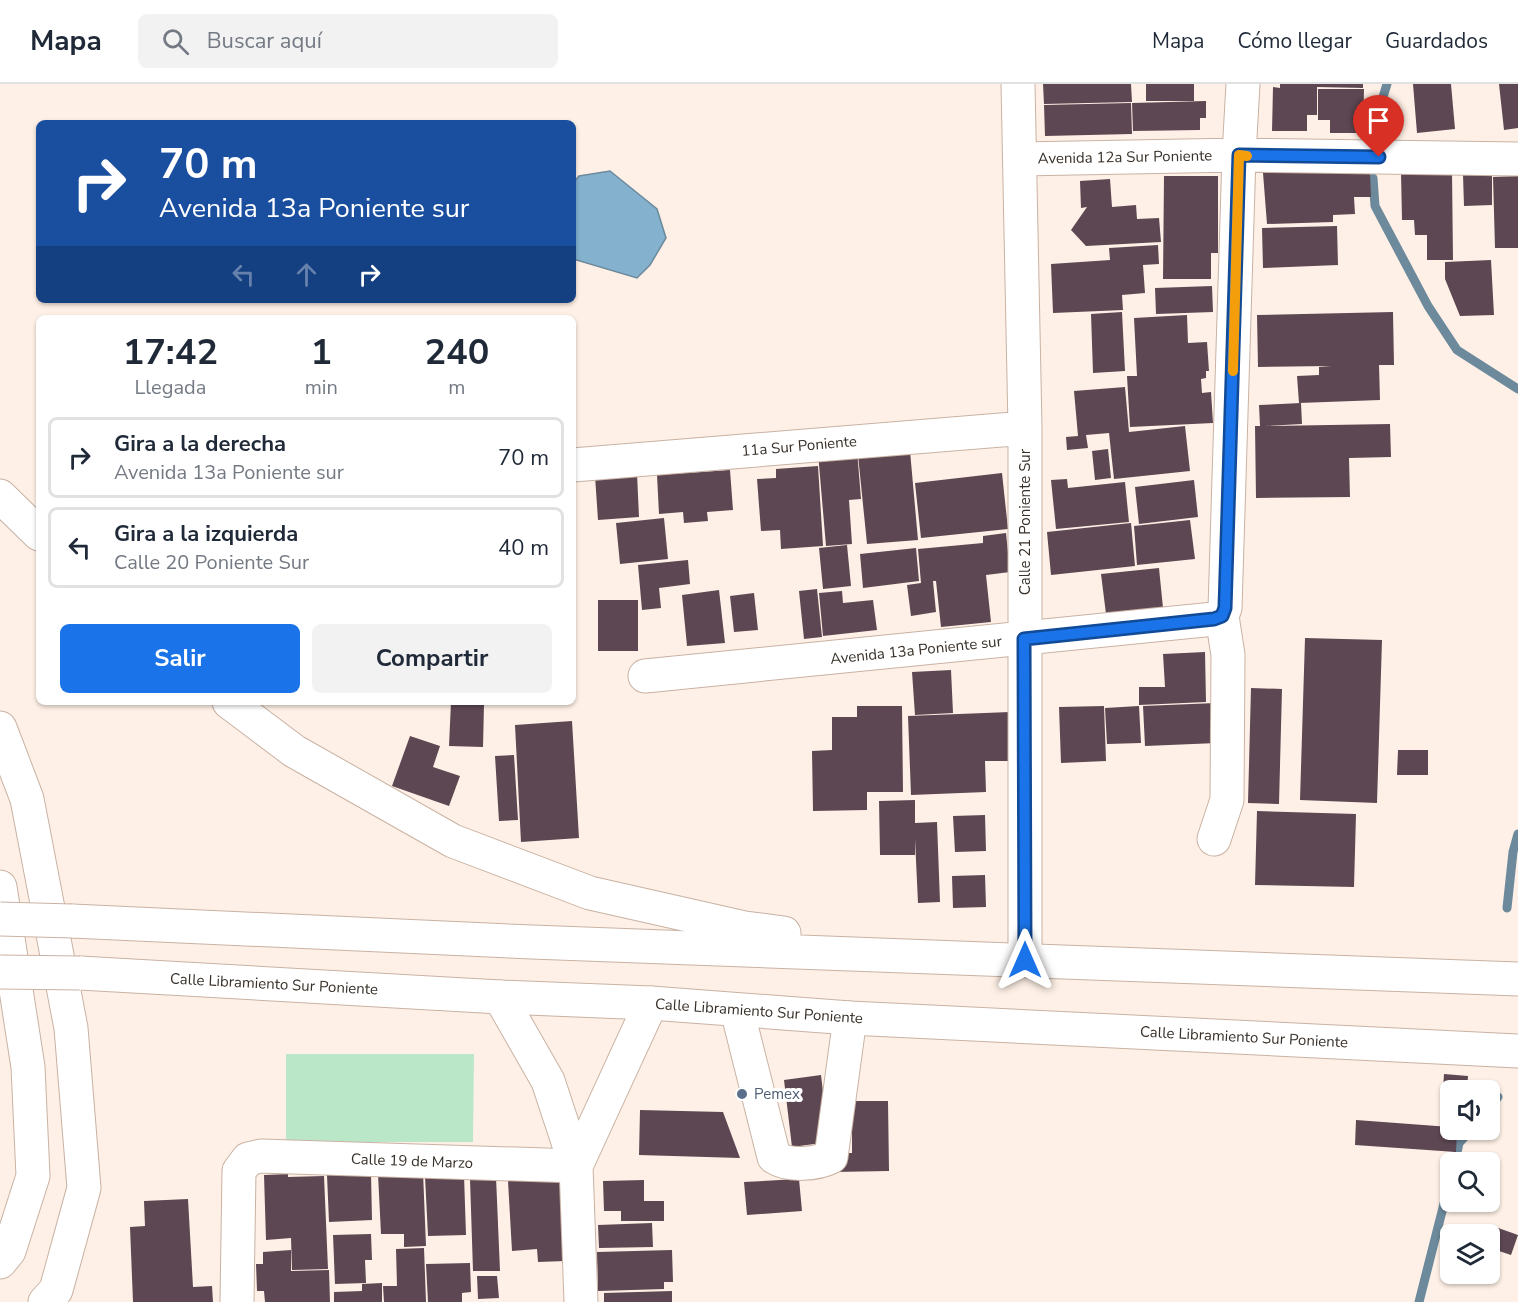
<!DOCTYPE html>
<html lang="es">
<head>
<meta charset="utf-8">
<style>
  :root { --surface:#fff; --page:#f2f2f3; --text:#1f2937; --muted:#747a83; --line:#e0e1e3; --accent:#1a73e8 }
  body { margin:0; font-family:"Nunito Sans",sans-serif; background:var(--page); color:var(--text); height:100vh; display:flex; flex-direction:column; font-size:22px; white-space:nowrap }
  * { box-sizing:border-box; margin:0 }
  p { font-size:20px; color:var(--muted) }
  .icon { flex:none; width:33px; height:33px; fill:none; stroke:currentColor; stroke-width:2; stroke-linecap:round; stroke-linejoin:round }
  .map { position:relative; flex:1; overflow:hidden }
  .panel { position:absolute; left:36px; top:231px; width:540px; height:390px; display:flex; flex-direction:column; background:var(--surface); border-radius:9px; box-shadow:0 2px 4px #0004 }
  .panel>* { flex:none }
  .banner { position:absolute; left:36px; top:36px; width:540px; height:183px; border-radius:9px; box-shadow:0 2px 4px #0004; background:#1a4fa0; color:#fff; overflow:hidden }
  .controls { position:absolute; left:1440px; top:996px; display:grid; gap:12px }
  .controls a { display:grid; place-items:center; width:60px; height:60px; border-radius:9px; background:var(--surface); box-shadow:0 2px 4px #0004; font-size:30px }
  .pin { position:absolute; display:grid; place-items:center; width:51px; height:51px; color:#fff; margin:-62px -26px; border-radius:50% 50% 50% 0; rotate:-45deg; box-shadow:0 0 6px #0007 }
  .pin .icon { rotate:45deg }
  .me { position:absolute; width:66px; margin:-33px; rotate:0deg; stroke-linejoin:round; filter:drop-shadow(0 0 4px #0008) }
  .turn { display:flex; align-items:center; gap:21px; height:126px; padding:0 24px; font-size:27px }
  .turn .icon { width:78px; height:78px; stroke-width:2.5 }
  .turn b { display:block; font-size:42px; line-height:51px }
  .lanes { display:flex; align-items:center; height:57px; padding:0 24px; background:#0003; justify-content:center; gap:30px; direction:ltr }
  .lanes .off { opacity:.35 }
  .eta { display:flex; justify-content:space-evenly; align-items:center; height:102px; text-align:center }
  .eta b { font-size:36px; font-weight:700; line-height:42px }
  .button { display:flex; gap:12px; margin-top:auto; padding:12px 24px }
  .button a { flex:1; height:69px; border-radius:9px; background:var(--accent); color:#fff; font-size:24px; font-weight:700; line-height:69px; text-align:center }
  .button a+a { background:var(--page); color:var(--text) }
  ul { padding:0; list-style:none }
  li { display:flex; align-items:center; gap:18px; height:81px; margin:0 12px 9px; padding:0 12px; border:3px solid var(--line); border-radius:9px }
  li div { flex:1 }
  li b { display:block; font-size:22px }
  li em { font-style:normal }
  header { display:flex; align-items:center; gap:36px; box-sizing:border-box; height:84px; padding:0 30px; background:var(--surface); border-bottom:2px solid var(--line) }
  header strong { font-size:28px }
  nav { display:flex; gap:33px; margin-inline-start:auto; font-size:21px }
  .search { width:420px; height:54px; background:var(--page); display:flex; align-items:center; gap:15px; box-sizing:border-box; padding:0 21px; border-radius:9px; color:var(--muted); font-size:22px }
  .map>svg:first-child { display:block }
  .green { fill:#bbe7c9 }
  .water { fill:#83b1ce; stroke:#6c8a9c; stroke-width:1.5 }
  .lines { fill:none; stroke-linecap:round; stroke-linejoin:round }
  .stream { stroke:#6c8a9c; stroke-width:9 }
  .building { fill:#5d4752 }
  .minor-casing { stroke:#c9b2a3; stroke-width:35 }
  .major-casing { stroke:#c9b2a3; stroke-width:35 }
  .minor { stroke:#fff; stroke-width:33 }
  .major { stroke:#fff; stroke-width:33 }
  .major-bridge-casing { stroke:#c9b2a3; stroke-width:35; stroke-linecap:butt }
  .major-bridge { stroke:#fff; stroke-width:33 }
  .route-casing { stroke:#114b97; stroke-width:15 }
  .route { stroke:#1a73e8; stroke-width:10 }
  .slow { stroke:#f59e0b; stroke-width:10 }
  .service-dot { fill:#5c6f8a; stroke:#fff; stroke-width:2 }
  .labels { text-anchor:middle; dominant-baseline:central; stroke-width:6; stroke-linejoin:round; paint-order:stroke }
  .street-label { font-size:15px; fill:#383029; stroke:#fff }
  .service-label { font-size:15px; fill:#4e5e75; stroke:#fff; text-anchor:start }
</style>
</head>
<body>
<header>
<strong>Mapa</strong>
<div class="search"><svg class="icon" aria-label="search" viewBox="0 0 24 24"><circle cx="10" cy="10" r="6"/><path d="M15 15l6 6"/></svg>Buscar aquí</div>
<nav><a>Mapa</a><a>Cómo llegar</a><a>Guardados</a></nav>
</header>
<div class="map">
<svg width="1518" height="1218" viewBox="0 0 1518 1218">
  <rect width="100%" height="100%" fill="#fef0e6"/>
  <path class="green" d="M286 970H474L473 1058H286Z"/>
  <path class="water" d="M610 87 657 125 666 154 650 181 637 194 573 175V99L579 92Z"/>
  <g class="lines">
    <path class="stream" d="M1372 49 1387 0
      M1373 94 1375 122 1428 222 1457 266 1518 305
      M1507 824 1513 768 1518 750
      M1490 1023 1498 1013
      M1455 1078 1459 1059 1471 1046
      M1419 1218 1450 1096"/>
  </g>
  <path class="building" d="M1043 0H1131L1132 18 1044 20Z
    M1146 0H1194V17H1146Z
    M1280 0H1363V4L1317 3V31H1307V47H1272L1273 3 1280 4Z
    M1413 0H1451L1455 45 1417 49Z
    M1499 0H1518V44L1504 46Z
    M1318 5H1364L1363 49H1330V36H1318Z
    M1206 17V34H1200V46L1133 47 1132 19Z
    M1131 19 1132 50 1045 52 1044 21Z
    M1370 87 1371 113H1354L1355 130 1333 131V138L1267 140 1263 89Z
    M1452 88 1453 176H1427V151H1415L1414 136H1402L1401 89Z
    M1463 91H1492V121L1464 122Z
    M1164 92H1218V169H1211V195H1163Z
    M1518 92V164H1495L1493 93Z
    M1110 95 1112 123 1136 121 1137 135 1159 134 1161 158 1086 162 1071 146 1087 123 1081 124 1080 97Z
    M1337 142 1338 181 1263 184 1262 144Z
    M1158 161 1159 180 1143 181 1145 209 1122 211 1123 226 1053 229 1051 180 1110 176 1109 164Z
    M1491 176 1494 231 1460 232 1445 195V178Z
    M1212 202 1213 228 1156 230 1155 204Z
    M1122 228 1125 287 1093 289 1091 230Z
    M1393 228 1394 281H1379L1380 316 1299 319 1297 292 1319 291V283L1331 282 1258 283 1257 231Z
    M1187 231 1188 259 1207 258 1209 287H1206V294L1201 295 1202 309 1211 308 1213 339 1130 343 1127 292H1137L1134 234Z
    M1125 303 1129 348 1185 342 1190 387 1114 395 1109 349 1086 351 1088 364 1067 366 1066 353 1078 352 1074 307Z
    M1301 319 1302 340 1264 342 1390 340 1391 373 1349 374 1350 413 1256 414 1255 342H1260L1259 321Z
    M1108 365 1111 394 1095 396 1092 367Z
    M857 366 861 415 849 416 852 460 826 462 818 369Z
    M910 367 918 456 867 460 858 371Z
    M818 382 823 462 781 465 780 446 761 447 757 395 776 394V385Z
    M730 386 733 426 707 428 708 437 684 439 683 428 659 430 657 391Z
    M637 389 639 433 598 436 595 392Z
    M1002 389 1008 445 921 454 915 399Z
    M1067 395 1068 404 1125 398 1129 438 1056 445 1051 396Z
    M1194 396 1198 433 1139 440 1135 403Z
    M664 434 668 475 620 480 616 439Z
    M1190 436 1195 475 1137 481 1134 442Z
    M1131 439 1135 482 1051 491 1047 448Z
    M1006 449 1010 488 986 491 991 538 941 543 936 497H933L936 528 911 532 907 501 921 499 918 465 983 459V452Z
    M847 461 851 502 823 505 819 464Z
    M916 464 919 497 863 504 860 470Z
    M688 476 690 500 659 504 661 524 642 526 638 481Z
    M1159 484 1163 524 1106 530 1101 490Z
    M817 505 822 553 804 555 799 507Z
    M719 506 725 559 687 562 682 511Z
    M842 507 843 519 873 516 877 546 823 552 819 509Z
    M754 509 758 546 734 548 730 512Z
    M598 516H638V567H598Z
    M1305 554 1382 556 1377 719 1300 716Z
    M1205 568 1206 618 1139 621V603H1165L1163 570Z
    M951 586 953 629 915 631 912 588Z
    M1251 604 1282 605 1279 720 1248 719Z
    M451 618 484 620 483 663 449 662Z
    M1216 619 1217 659 1145 662 1143 622Z
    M857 622H902L903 708H867V726L813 727 812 667 832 666V633H857Z
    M1104 622 1106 677 1061 679 1059 623Z
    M1139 622 1141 659 1107 660 1105 624Z
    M1010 628 1012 677H985L986 708 911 711 908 632Z
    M572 637 579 754 521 758 515 641Z
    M410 652 440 662 433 683 460 692 449 722 392 702Z
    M1398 666H1428V691H1397Z
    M514 671 518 736 499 737 495 672Z
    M915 716V739L937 738 940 818 918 819 915 755V771H880L879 717Z
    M1257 727 1356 730 1354 803 1255 801Z
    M985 731 986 767 955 768 953 732Z
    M985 791 986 823 953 824 952 792Z
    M1444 990 1468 992 1467 1006H1450V1041L1441 1040Z
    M821 991 829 1058 792 1063 784 996Z
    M852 1017H888L889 1087 833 1088V1069H852Z
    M640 1026 723 1028 740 1074 639 1071Z
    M1356 1036 1450 1043V1046H1457L1456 1068 1355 1061Z
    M423 1088 426 1162 404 1163V1150H381L378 1090Z
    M288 1090V1093L324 1092 328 1185 292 1186 291 1154 266 1156 264 1091Z
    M371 1090 372 1136 329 1138 327 1091Z
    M464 1091 466 1151 428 1152 425 1092Z
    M496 1093 500 1187H473L470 1095Z
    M560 1095 565 1177 538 1178 537 1165 512 1167 508 1097Z
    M799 1095 802 1127 747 1131 744 1098Z
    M644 1096V1117H664V1137H621V1127H604L603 1097Z
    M188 1115 193 1203 212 1202 213 1218H133L130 1143 145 1142 144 1117Z
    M652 1139 653 1163 599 1164 598 1141Z
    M1487 1140 1518 1151 1511 1171 1490 1164V1150H1484Z
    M371 1150 372 1176H365L366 1199 335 1200 333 1151Z
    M424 1164 426 1218H384L383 1202H397L396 1165Z
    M291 1166V1187L329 1186 330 1218H265L264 1207H257L256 1180H263V1168Z
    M672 1166 673 1198H664V1205L598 1207 597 1168Z
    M470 1179 471 1208 462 1209V1218H428L426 1180Z
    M477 1192H497L499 1214 478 1215Z
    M382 1199V1218H334V1208L362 1207V1200Z
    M672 1207V1218H604V1209Z"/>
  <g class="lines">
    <defs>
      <path id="minor" d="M1018 0 1025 344V876
        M1020 75 1239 71 1518 75
        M573 381 1025 344
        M645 592 1214 535 1222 532
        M1214 755 1227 716 1228 571 1222 532 1225 524 1239 71 1243 0
        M500 913 548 997 576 1082 581 1218
        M737 926 774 1073C789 1083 817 1080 831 1073L850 934
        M576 1082 651 919
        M237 1218 239 1087 248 1075 261 1072 576 1082"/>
      <path id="major" d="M0 412 39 450
        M229 618 294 667 453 757 590 809 745 844 784 849
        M0 644 27 715 71 944 84 1104 56 1206 45 1218
        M0 803 28 983 33 1092 9 1167 0 1178
        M72 837 532 858 1518 895
        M80 889 500 913 651 919 850 934 1518 967"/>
    </defs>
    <use href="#minor" class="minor-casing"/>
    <use href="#major" class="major-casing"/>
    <use href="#minor" class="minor"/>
    <use href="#major" class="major"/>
    <defs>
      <path id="major-bridge" d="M0 835 72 837
        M0 888 80 889"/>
    </defs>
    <use href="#major-bridge" class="major-bridge-casing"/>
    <use href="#major-bridge" class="major-bridge"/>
  </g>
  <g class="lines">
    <defs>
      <path id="route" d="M1025 876 1024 555 1214 535 1222 532 1225 524 1239 71 1379 73"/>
    </defs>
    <use href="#route" class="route-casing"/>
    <use href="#route" class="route"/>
    <path class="slow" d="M1233 287 1239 71 1247 72"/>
  </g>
  <circle class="service-dot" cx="742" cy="1010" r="6"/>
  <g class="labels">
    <g class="street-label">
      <text transform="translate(1125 73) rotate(-1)">Avenida 12a Sur Poniente</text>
      <text transform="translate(799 362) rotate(-5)">11a Sur Poniente</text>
      <text transform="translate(1025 438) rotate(-90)">Calle 21 Poniente Sur</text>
      <text transform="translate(916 566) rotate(-6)">Avenida 13a Poniente sur</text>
      <text transform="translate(274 900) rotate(3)">Calle Libramiento Sur Poniente</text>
      <text transform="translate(759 927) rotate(4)">Calle Libramiento Sur Poniente</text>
      <text transform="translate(1244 953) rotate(3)">Calle Libramiento Sur Poniente</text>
      <text transform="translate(412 1077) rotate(2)">Calle 19 de Marzo</text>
    </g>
    <g class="service-label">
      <text x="754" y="1010">Pemex</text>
    </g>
  </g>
</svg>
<div class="controls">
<a><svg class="icon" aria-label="sound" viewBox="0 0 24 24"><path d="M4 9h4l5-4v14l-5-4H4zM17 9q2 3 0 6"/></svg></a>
<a><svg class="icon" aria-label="search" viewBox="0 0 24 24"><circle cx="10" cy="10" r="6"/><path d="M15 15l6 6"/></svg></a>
<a><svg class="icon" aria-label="layers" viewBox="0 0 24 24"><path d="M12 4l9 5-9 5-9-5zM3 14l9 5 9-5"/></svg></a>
</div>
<div class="pin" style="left:1379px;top:73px;background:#d93025"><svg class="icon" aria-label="arrive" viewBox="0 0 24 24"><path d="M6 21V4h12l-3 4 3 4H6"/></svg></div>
<svg class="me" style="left:1025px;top:876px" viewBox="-20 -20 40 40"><path d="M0-17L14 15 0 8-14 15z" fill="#1a73e8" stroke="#fff" stroke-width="4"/></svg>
<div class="banner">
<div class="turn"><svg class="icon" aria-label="right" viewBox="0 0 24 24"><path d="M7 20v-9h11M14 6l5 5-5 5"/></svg><div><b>70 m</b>Avenida 13a Poniente sur</div></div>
<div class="lanes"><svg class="icon off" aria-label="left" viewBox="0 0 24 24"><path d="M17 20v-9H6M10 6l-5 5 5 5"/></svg><svg class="icon off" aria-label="ahead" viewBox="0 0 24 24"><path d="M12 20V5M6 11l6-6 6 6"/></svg><svg class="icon" aria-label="right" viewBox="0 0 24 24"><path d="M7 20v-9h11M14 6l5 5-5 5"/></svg></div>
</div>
<section class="panel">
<div class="eta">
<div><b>17:42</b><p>Llegada</p></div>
<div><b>1</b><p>min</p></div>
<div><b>240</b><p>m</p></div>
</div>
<ul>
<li><svg class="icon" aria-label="right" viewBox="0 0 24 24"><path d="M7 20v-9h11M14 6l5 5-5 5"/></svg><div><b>Gira a la derecha</b><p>Avenida 13a Poniente sur</p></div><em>70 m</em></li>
<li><svg class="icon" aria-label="left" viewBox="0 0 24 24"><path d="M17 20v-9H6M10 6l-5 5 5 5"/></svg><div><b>Gira a la izquierda</b><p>Calle 20 Poniente Sur</p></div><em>40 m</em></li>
</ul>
<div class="button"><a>Salir</a><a>Compartir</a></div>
</section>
</div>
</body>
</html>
